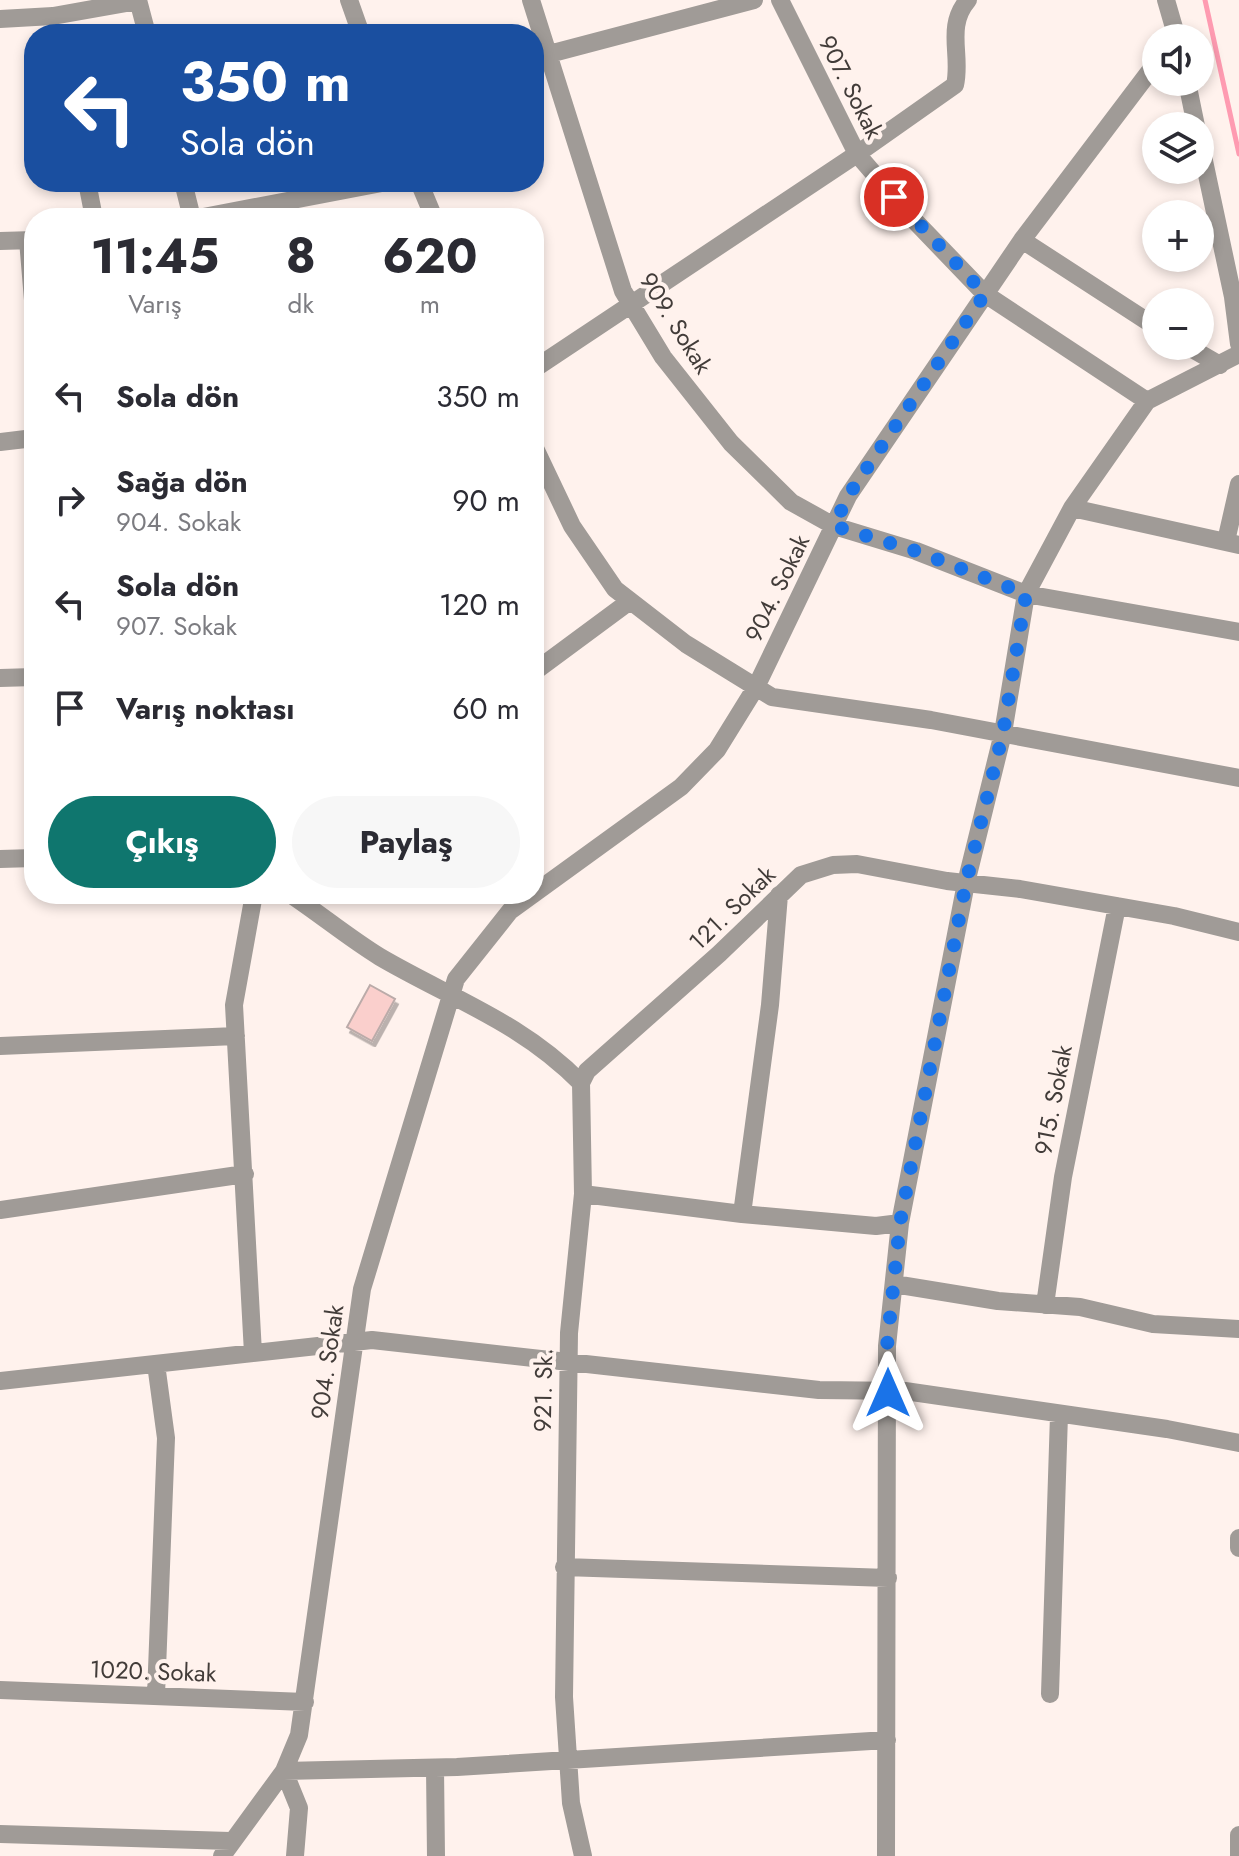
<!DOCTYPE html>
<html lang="tr">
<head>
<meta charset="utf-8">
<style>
  :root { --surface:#fff; --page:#f7f7f7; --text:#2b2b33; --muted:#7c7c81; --accent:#0f766e }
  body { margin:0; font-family:Jost,sans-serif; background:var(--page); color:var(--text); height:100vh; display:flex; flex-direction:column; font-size:30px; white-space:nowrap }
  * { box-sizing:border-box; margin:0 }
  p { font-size:26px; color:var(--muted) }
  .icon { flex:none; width:44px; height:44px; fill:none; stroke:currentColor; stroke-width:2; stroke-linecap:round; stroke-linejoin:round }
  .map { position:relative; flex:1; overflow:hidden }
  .panel { position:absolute; left:24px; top:208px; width:520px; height:696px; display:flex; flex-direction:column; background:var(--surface); border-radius:32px; box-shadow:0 4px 12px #0003 }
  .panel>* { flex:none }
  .hud { position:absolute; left:24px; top:24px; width:520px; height:168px; border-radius:32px; box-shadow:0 4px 12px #0003; background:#1a4fa0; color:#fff; overflow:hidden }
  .tools { position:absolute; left:1142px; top:24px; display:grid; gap:16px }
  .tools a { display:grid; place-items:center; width:72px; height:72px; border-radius:50%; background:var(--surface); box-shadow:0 4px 12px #0003; font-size:40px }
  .pin { position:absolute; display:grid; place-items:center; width:68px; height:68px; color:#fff; margin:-34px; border:4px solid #fff; border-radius:50%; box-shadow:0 2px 8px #0007 }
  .me { position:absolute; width:88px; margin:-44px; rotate:0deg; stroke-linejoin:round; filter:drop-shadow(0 0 6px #0008) }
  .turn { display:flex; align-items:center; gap:28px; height:168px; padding:0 24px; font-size:36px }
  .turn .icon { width:104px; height:104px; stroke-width:2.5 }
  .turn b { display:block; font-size:56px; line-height:68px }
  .eta { display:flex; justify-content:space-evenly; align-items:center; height:136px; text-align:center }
  .eta b { font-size:48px; font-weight:700; line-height:56px }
  .primary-button { display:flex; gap:16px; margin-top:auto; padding:16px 24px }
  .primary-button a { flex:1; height:92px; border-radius:48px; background:var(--accent); color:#fff; font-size:32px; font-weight:700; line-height:92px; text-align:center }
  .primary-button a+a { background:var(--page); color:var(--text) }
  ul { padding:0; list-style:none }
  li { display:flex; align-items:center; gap:24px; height:104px; padding:0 24px }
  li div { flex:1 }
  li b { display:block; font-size:30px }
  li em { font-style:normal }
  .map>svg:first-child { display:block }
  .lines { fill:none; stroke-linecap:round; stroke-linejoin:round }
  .stream { stroke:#fe9bb1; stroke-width:5 }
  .building { fill:#facfcc; stroke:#bbaba9; stroke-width:2; filter:url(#shadow) }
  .minor { stroke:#a09b97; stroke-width:18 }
  .route { stroke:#1a73e8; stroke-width:14; stroke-dasharray:0 25.2 }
  .labels { text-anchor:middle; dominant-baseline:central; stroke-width:8; stroke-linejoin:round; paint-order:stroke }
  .street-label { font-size:24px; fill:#423c39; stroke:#fff2ed }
</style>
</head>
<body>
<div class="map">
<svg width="1239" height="1856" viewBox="0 0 1239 1856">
  <defs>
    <filter id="shadow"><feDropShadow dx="3" dy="5.5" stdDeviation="0" flood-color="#0004"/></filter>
  </defs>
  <rect width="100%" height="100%" fill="#fff2ed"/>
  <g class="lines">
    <path class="stream" d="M1205 0 1239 154"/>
  </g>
  <path class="building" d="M370 985 395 999 372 1041 347 1027Z"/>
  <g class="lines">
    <path class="minor" d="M138 0 147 34
      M349 0 361 34
      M531 0 623 291 663 357 731 443 791 502 834 526 916 551 1026 594 1239 632
      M780 0 857 154 912 218 985 294 1147 401
      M1166 0 1177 38
      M0 19 53 16 138 1
      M534 58 754 0
      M1187 82 1196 126
      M1200 142 1233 297 1239 344
      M87 182 94 218
      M183 182 192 218
      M419 182 434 218
      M198 218 387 182
      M28 240 34 312
      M1022 240 1156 327
      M0 241 34 240
      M1187 346 1220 365
      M534 369 857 154 955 85C962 55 945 27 968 0
      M0 442 34 438
      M534 446 572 526 615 589 686 644 772 697 931 720 1239 778
      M1072 508 1239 545
      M1226 541 1239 484
      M534 672 630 601
      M0 678 34 677
      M0 859 34 858
      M290 894C320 914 349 938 380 957 452 999 521 1022 581 1083L583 1194 569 1333 564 1697 571 1803 583 1856
      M0 1046 236 1036
      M581 1083 587 1071 719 954 801 875 833 865 857 864 947 881 1020 889 1174 916 1239 932
      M583 1194 742 1214 876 1226 900 1223
      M0 1210 245 1174
      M742 1214 770 1005 779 895
      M894 1284 998 1301 1080 1307 1153 1324 1239 1329
      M1045 1305 1063 1177 1117 906
      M253 1353 234 1005 254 894
      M0 1381 372 1340 819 1390 905 1391 1167 1429 1239 1443
      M1239 1538V1548
      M564 1567 888 1578
      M0 1690 305 1702
      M1050 1694 1059 1415
      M156 1695 166 1438 156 1364
      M435 1768 436 1856
      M0 1834 230 1841
      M222 1856 284 1771 299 1735 362 1289 456 979 510 911 681 787 717 750 756 687 848 496 1022 240 1156 63
      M295 1856 299 1808 284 1771 457 1767 887 1740
      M886 1856 887 1346 900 1223 966 883 1003 733 1026 594 1072 508 1147 401 1239 354
      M1239 1856V1835"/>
  </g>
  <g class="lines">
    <path class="route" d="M888 1393 887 1346 900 1223 966 883 1003 733 1026 594 916 551 834 526 848 496 985 294 894 197"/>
  </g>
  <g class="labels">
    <g class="street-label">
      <text transform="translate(851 87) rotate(63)">907. Sokak</text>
      <text transform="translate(676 323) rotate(58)">909. Sokak</text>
      <text transform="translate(777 588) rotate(-64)">904. Sokak</text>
      <text transform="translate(732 908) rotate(-44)">121. Sokak</text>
      <text transform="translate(1053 1100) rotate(-79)">915. Sokak</text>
      <text transform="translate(327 1362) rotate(-82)">904. Sokak</text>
      <text transform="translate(543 1390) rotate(-89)">921. Sk.</text>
      <text transform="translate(153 1671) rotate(2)">1020. Sokak</text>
    </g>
  </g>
</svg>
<div class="tools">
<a><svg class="icon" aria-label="sound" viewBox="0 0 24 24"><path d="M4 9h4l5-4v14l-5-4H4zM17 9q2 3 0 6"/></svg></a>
<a><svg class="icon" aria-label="layers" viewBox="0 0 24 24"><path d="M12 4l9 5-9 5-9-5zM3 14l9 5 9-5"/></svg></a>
<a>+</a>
<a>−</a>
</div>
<div class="pin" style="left:894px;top:197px;background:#d93025"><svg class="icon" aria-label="arrive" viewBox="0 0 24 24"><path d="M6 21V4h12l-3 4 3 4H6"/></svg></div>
<svg class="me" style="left:888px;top:1393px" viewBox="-20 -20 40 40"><path d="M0-17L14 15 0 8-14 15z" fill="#1a73e8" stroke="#fff" stroke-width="4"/></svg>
<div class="hud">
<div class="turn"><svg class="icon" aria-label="left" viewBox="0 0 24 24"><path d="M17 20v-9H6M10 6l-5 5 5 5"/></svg><div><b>350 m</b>Sola dön</div></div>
</div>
<section class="panel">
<div class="eta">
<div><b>11:45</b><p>Varış</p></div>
<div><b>8</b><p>dk</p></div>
<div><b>620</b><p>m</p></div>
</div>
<ul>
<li><svg class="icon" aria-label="left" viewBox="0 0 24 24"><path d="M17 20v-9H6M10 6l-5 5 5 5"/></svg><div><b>Sola dön</b></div><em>350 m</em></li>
<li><svg class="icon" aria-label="right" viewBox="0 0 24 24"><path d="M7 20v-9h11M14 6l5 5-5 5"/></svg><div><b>Sağa dön</b><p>904. Sokak</p></div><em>90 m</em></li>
<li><svg class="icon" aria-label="left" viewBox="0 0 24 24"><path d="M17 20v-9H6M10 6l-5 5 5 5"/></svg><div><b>Sola dön</b><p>907. Sokak</p></div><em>120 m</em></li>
<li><svg class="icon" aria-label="arrive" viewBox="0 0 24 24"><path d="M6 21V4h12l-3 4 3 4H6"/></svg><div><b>Varış noktası</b></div><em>60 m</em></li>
</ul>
<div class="primary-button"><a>Çıkış</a><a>Paylaş</a></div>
</section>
</div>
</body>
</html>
